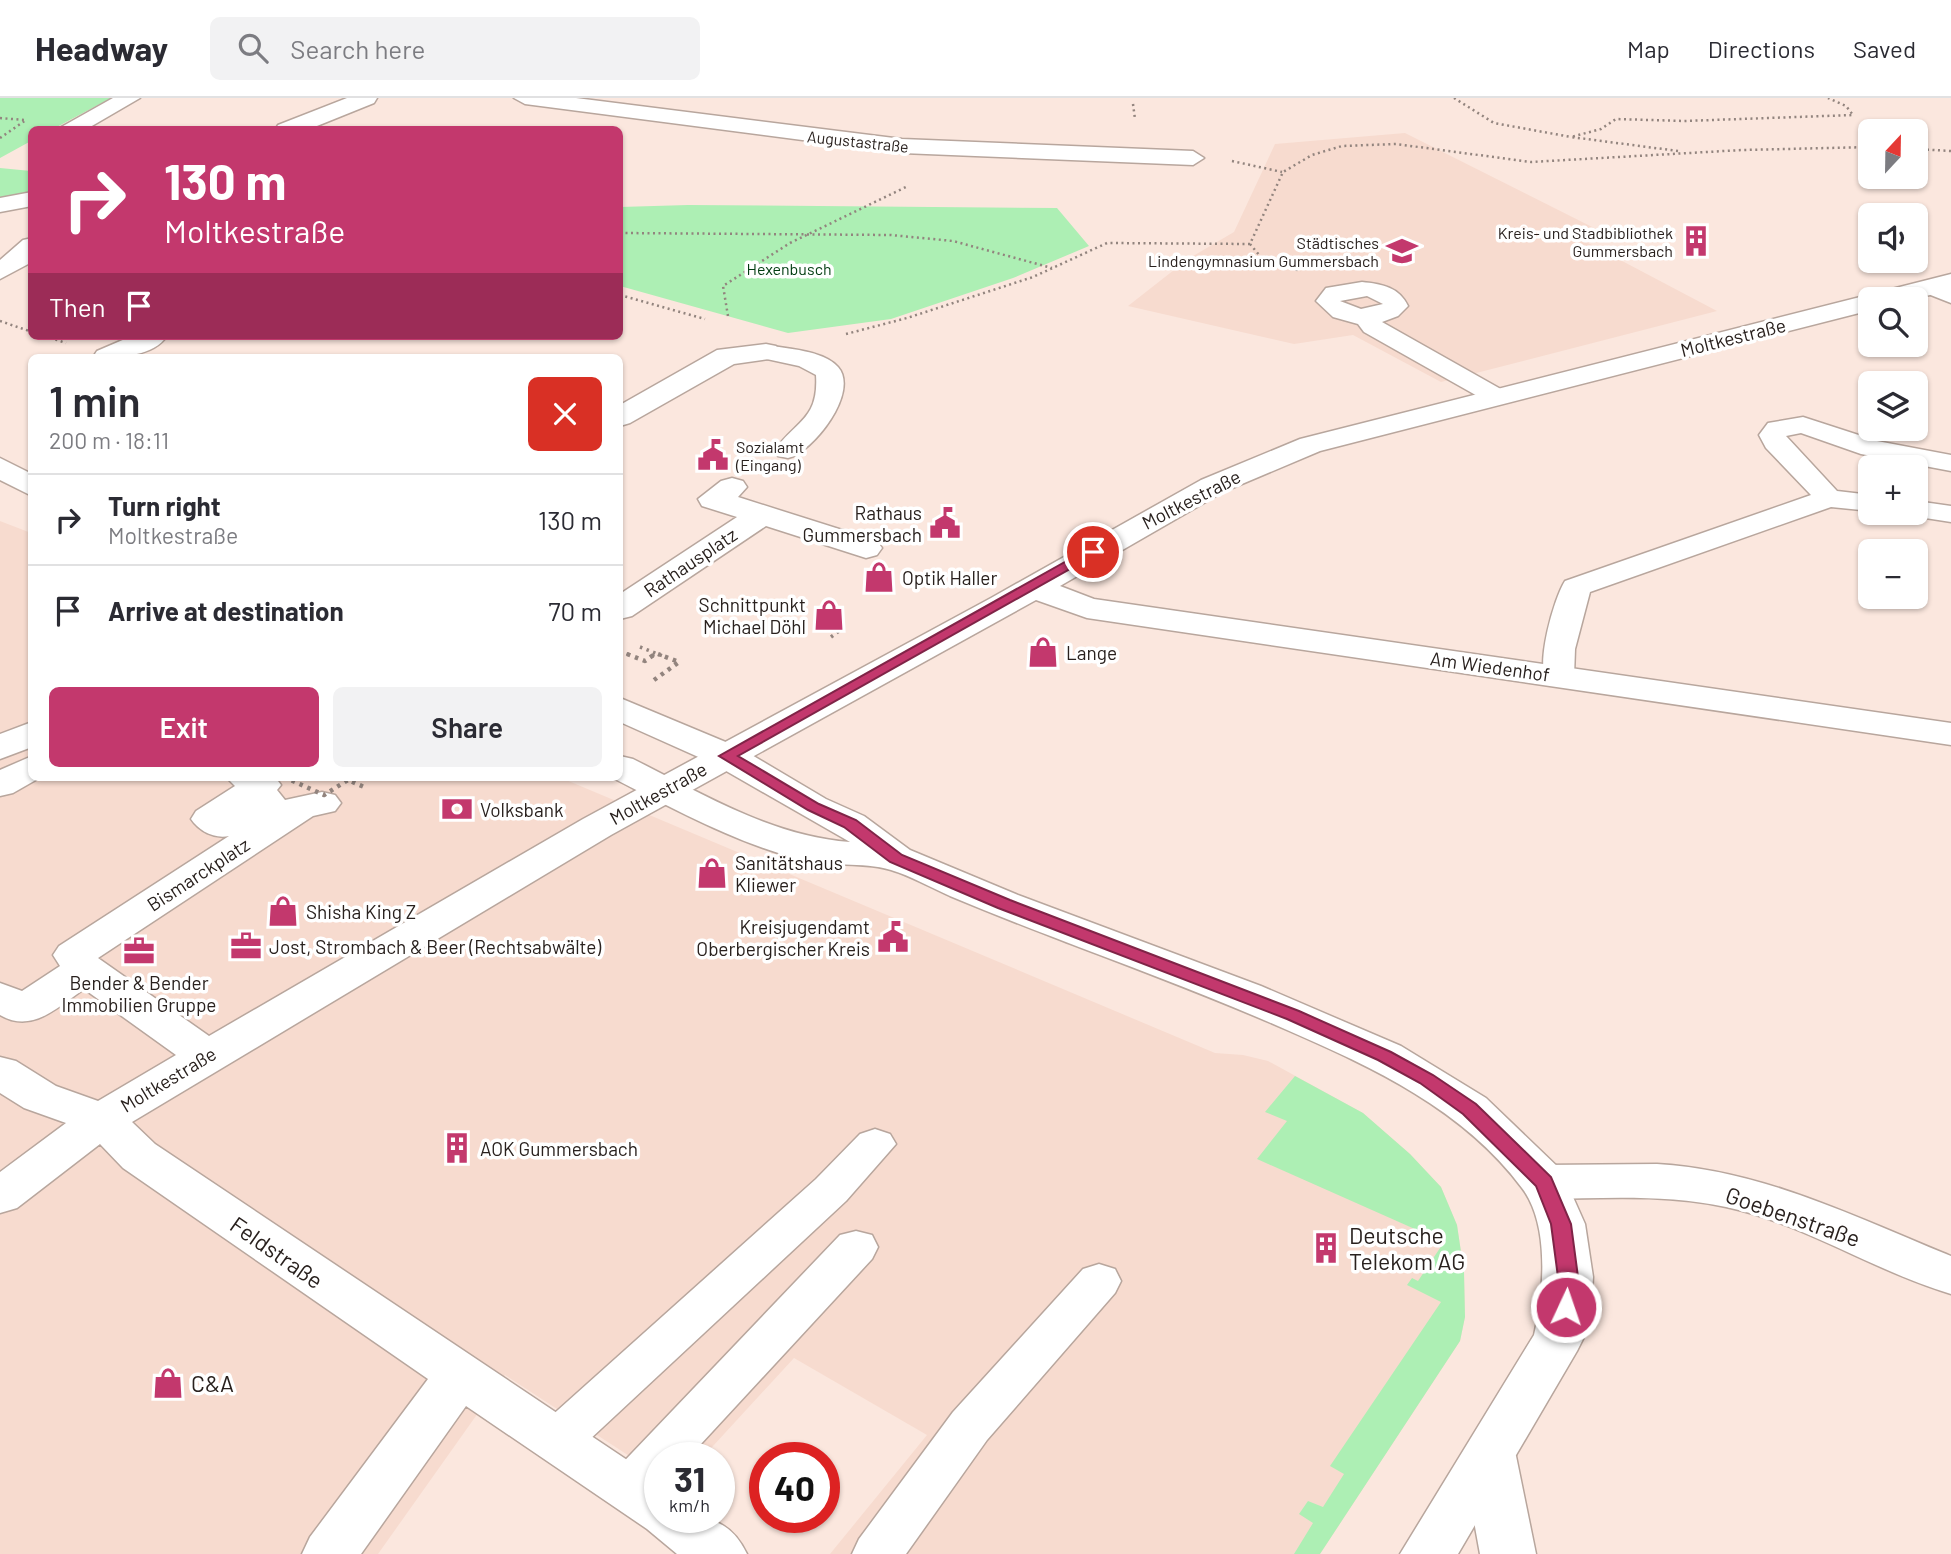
<!DOCTYPE html>
<html lang="en">
<head>
<meta charset="utf-8">
<style>
  :root { --surface:#fff; --page:#f2f2f3; --text:#2b2b33; --muted:#7c7c81; --line:#e1e1e2; --accent:#c3386d }
  body { margin:0; font-family:Barlow,sans-serif; background:var(--page); color:var(--text); height:100vh; display:flex; flex-direction:column; font-size:26px; white-space:nowrap }
  * { box-sizing:border-box; margin:0 }
  p { font-size:23px; color:var(--muted) }
  .icon { flex:none; width:38px; height:38px; fill:none; stroke:currentColor; stroke-width:2; stroke-linecap:round; stroke-linejoin:round }
  .map { position:relative; flex:1; overflow:hidden }
  .side { position:absolute; left:28px; top:256px; width:595px; height:427px; display:flex; flex-direction:column; background:var(--surface); border-radius:10px; box-shadow:0 2px 5px #0004 }
  .side>* { flex:none }
  .banner { position:absolute; left:28px; top:28px; width:595px; height:214px; border-radius:10px; box-shadow:0 2px 5px #0004; background:#c3386d; color:#fff; overflow:hidden }
  .needle { width:46px; rotate:22deg }
  .tools { position:absolute; left:1858px; top:21px; display:grid; gap:14px }
  .tools a { display:grid; place-items:center; width:70px; height:70px; border-radius:10px; background:var(--surface); box-shadow:0 2px 5px #0004; font-size:35px }
  .speed { position:absolute; left:644px; top:1344px; display:flex; gap:14px; font-size:35px; font-weight:700; text-align:center }
  .speed>* { display:grid; place-content:center; width:91px; height:91px; border-radius:50%; background:var(--surface); box-shadow:0 2px 5px #0004; line-height:1 }
  .speed small { font-size:18px; font-weight:400 }
  .speed .limit { border:10px solid #d22; background:#fff; color:#111 }
  .pin { position:absolute; display:grid; place-items:center; width:60px; height:60px; color:#fff; margin:-30px; border:4px solid #fff; border-radius:50%; box-shadow:0 2px 7px #0007 }
  .me { position:absolute; width:77px; margin:-38px; rotate:3deg; stroke-linejoin:round; filter:drop-shadow(0 0 5px #0008) }
  .turn { display:flex; align-items:center; gap:24px; height:147px; padding:0 21px; font-size:32px }
  .turn .icon { width:91px; height:91px; stroke-width:2.5 }
  .turn b { display:block; font-size:49px; line-height:60px }
  .then { display:flex; align-items:center; height:66px; padding:0 21px; background:#0003; gap:14px; font-size:26px }
  .round { display:grid; place-items:center; flex:none; width:74px; height:74px; border-radius:10px; background:var(--page) }
  .head { display:flex; align-items:center; justify-content:space-between; height:119px; padding:0 21px }
  h1 { font-size:42px; font-weight:600; line-height:52px }
  .button { display:flex; gap:14px; margin-top:auto; padding:14px 21px }
  .button a { flex:1; height:80px; border-radius:10px; background:var(--accent); color:#fff; font-size:28px; font-weight:600; line-height:80px; text-align:center }
  .button a+a { background:var(--page); color:var(--text) }
  ul { padding:0; list-style:none }
  li { display:flex; align-items:center; gap:21px; height:91px; padding:0 21px; border-top:2px solid var(--line) }
  li div { flex:1 }
  li b { display:block; font-size:26px }
  li em { font-style:normal }
  header { display:flex; align-items:center; gap:42px; box-sizing:border-box; height:98px; padding:0 35px; background:var(--surface); border-bottom:2px solid var(--line) }
  header strong { font-size:33px }
  nav { display:flex; gap:38px; margin-inline-start:auto; font-size:24px }
  .search { width:490px; height:63px; background:var(--page); display:flex; align-items:center; gap:18px; box-sizing:border-box; padding:0 24px; border-radius:10px; color:var(--muted); font-size:26px }
  .map>svg:first-child { display:block }
  .built { fill:#f7dbcf }
  .green { fill:#adefb4 }
  .lines { fill:none; stroke-linecap:round; stroke-linejoin:round }
  .lane-casing { stroke:#b8a69d; stroke-width:3 }
  .street-casing { stroke:#b8a69d; stroke-width:3 }
  .secondary-casing { stroke:#b8a69d; stroke-width:3 }
  .path-far2 { stroke:#92847e; stroke-width:2.5; stroke-dasharray:2 3.5; stroke-linecap:butt }
  .path-far1 { stroke:#92847e; stroke-width:3.5; stroke-dasharray:2.5 4.5; stroke-linecap:butt }
  .path { stroke:#92847e; stroke-width:4.5; stroke-dasharray:3.5 5; stroke-linecap:butt }
  .lane { fill:#fff; fill-rule:evenodd }
  .street { fill:#fff; fill-rule:evenodd }
  .secondary { fill:#fff; fill-rule:evenodd }
  .path-bridge { stroke:#92847e; stroke-width:4.5; stroke-dasharray:3.5 5; stroke-linecap:butt }
  .route { fill:#c3386d; stroke:#7f2447; stroke-width:2 }
  .labels { text-anchor:middle; dominant-baseline:central; stroke-width:7; stroke-linejoin:round; paint-order:stroke }
  .far-street-label { font-size:16px; fill:#29211e; stroke:#fff }
  .far-poi-label { font-size:16px; fill:#29211e; stroke:#fff; text-anchor:end }
  .far-park-label { font-size:16px; fill:#003c10; stroke:#fff }
  .street-label { font-size:19px; fill:#29211e; stroke:#fff }
  .poi-label { font-size:19px; fill:#29211e; stroke:#fff; text-anchor:start }
  .near-street-label { font-size:23px; fill:#29211e; stroke:#fff }
  .near-poi-label { font-size:23px; fill:#29211e; stroke:#fff; text-anchor:start }
</style>
</head>
<body>
<header>
<strong>Headway</strong>
<div class="search"><svg class="icon" aria-label="search" viewBox="0 0 24 24"><circle cx="10" cy="10" r="6"/><path d="M15 15l6 6"/></svg>Search here</div>
<nav><a>Map</a><a>Directions</a><a>Saved</a></nav>
</header>
<div class="map">
<svg width="1951" height="1456" viewBox="0 0 1951 1456">
  <rect width="100%" height="100%" fill="#fbe7de"/>
  <path class="built" d="M1405 35 1612 139 1588 145 1717 213 1441 284 1353 237 1294 246 1128 208 1188 161 1234 134 1275 46Z
    M0 423 31 435 32 679H559L1215 955 1243 957 1268 963 1363 1015 1410 1056 1441 1089 1457 1127 1464 1174 1465 1219 1460 1243 1320 1456H830L927 1337 794 1260 702 1360H660V1378L505 1277 378 1456H0Z"/>
  <path class="green" d="M0 0H111L53 31 32 32 31 43 0 60Z
    M0 70 31 73V92L24 100 0 104Z
    M688 107 1057 110 1089 148 1013 180 891 221 788 235 620 188V109Z
    M1295 978 1363 1015 1410 1056 1441 1089 1457 1127 1464 1174 1465 1219 1460 1243 1320 1456H1294L1313 1425 1299 1416 1308 1403 1323 1409 1344 1376 1330 1368 1441 1204 1407 1187 1412 1180 1418 1183 1444 1144 1257 1061 1287 1023 1265 1014Z"/>
  <g class="lines">
    <defs>
      <path id="lane" d="M1931 182 1951 189V205L1923 194 1919 189 1923 184Z
        M1362 184C1382 186 1399 189 1408 208L1398 218 1382 224 1506 294 1510 299 1506 304H1488L1364 234 1358 226 1333 219 1316 203 1326 190ZM1367 198 1383 206 1361 211 1340 203Z
        M766 247C787 251 823 252 838 269 860 294 813 354 788 360L778 358 775 352C795 323 819 322 816 277L799 268 757 259 754 254 757 249Z
        M1803 319 1877 343 1951 357V373L1861 356 1801 335 1786 338 1837 393 1871 397V413L1831 409 1590 494 1575 551 1574 578 1569 585 1558 588 1547 585C1535 567 1554 500 1565 483L1811 397 1766 350 1759 337 1768 325Z
        M1916 403 1951 408V424L1906 417 1904 415H1916Z
        M875 1031 890 1036 896 1046 846 1103 573 1357 556 1362 539 1357 532 1343 539 1329 816 1081 860 1036Z
        M856 1133 872 1137 878 1149 872 1161 688 1360H660V1390C642 1409 636 1414 611 1405L603 1391 611 1377 840 1137Z
        M1099 1166 1115 1171 1121 1183 1115 1195 987 1342 906 1456H852L859 1441 953 1314 1083 1171Z"/>
      <path id="street" d="M113 0H140L85 32H56Z
        M347 0H377L374 5 307 32H275L278 27Z
        M514 0H576L902 41 1193 53 1204 60 1193 67 902 55 525 6Z
        M32 94V108L0 114V100Z
        M32 140V164L0 181V162L23 142Z
        M1951 176V192L1913 201H1871V212L1320 353 1223 394 1060 488 1094 501 1951 625V647L1087 520 1036 502 611 737 132 1024 155 1046 660 1384V1419C700 1419 727 1415 747 1456H677L647 1431 466 1308 361 1456H302L310 1439 428 1281 123 1070 100 1046 17 1110 0 1115V1074L66 1025 24 1010 0 995V959L16 963 56 988 98 1003 176 957 84 891C58 909 32 936 0 917V885L22 893 60 868 53 857 59 848 229 738C214 741 199 733 191 721L196 713 235 688 226 679H275L281 687 277 692 285 702 322 694 335 697 341 705 335 713 313 718 98 860 209 938 583 721 991 500 1201 382 1300 341Z
        M132 238H167C152 260 117 259 93 259L97 253Z
        M766 246 776 248 780 254 776 260 734 266 630 325 620 328V307L717 252Z
        M732 380 743 383 747 389 738 399 877 443 882 450 877 457 866 460 766 428 632 518 620 521V496L737 419 702 408 698 401 721 383Z
        M32 624V649L0 661V636Z
        M32 658V679H41L13 695 0 698V672Z
        M1657 1066C1762 1072 1855 1119 1951 1158V1196C1874 1173 1805 1126 1726 1109 1666 1096 1605 1100 1544 1101L1527 1096 1521 1084 1527 1072 1544 1067Z
        M1489 1336 1508 1343 1516 1358 1536 1456H1480L1462 1358 1470 1343Z"/>
      <path id="secondary" d="M0 360 32 376V398L0 382Z
        M620 600 740 650 826 701 864 718 910 752 1018 797 1261 888 1401 948 1486 1000 1561 1072 1585 1126 1593 1179 1591 1209 1584 1239 1577 1253 1458 1456H1400L1534 1237C1544 1195 1550 1127 1522 1090 1463 1011 1374 970 1287 932 1210 898 1131 869 1053 839 1018 826 984 812 950 798 930 789 911 778 891 772 862 763 828 770 798 761 732 743 672 710 611 679H620V658L633 661C703 696 771 738 850 744L714 666 620 624Z"/>
    </defs>
    <use href="#lane" class="lane-casing"/>
    <use href="#street" class="street-casing"/>
    <use href="#secondary" class="secondary-casing"/>
    <path class="path-far2" d="M1454 0 1494 25 1571 39
      M1133 6 1135 21
      M0 20 24 22
      M0 40 26 22
      M1916 51 1951 53
      M1678 53 1571 39 1601 31 1616 21 1684 23 1853 17 1846 8 1828 0
      M1232 63 1282 74
      M620 135 891 137 953 143 1052 170
      M1250 146 1265 164 1301 173
      M620 197 705 221
      M728 218 723 188 790 145 908 88
      M0 223 32 234
      M846 236 907 220 1033 179 1107 145 1250 146 1283 74 1312 57 1342 48 1396 46 1531 64 1742 52 1871 49
      M45 238 66 245"/>
    <path class="path-far1" d="M948 476 958 479
      M831 539 839 533
      M640 549 663 558
      M620 553 632 558
      M652 558 656 555"/>
    <path class="path" d="M627 556 645 563 655 556
      M654 582 679 564 658 556"/>
    <use href="#lane" class="lane"/>
    <use href="#street" class="street"/>
    <use href="#secondary" class="secondary"/>
    <path class="path-bridge" d="M284 679 324 697 348 682 364 689"/>
  </g>
  <path class="route" d="M1088 451 1100 454 738 658 819 706 856 722 902 757 1010 802 1299 913 1391 954 1433 977 1476 1006 1551 1079 1571 1126 1578 1179 1573 1214H1558L1555 1209 1558 1179 1551 1126 1536 1088 1463 1016 1420 985 1378 962 1287 921 998 810 890 764 844 729 808 712 719 658Z"/>
  <defs>
    <symbol id="building-bare" viewBox="-9 -9 18 18"><path d="M-4-6H4V6H1V3H-1V6H-4ZM-2.5-4.3h1.7v1.8h-1.7ZM.8-4.3h1.7v1.8H.8ZM-2.5-1h1.7V.8h-1.7ZM.8-1h1.7V.8H.8Z" fill="#c3386d" stroke="#fff" stroke-width="2.5" paint-order="stroke"/></symbol>
    <symbol id="school-bare" viewBox="-9 -9 18 18"><path d="M0-5L7-2L0 1L-7-2ZM-4 1L0 2.5L4 1V4Q0 6-4 4Z" fill="#c3386d" stroke="#fff" stroke-width="2.5" paint-order="stroke"/></symbol>
    <symbol id="civic-bare" viewBox="-9 -9 18 18"><path d="M-.6-6.5H3V-4.5H.6V-3L4-1V1h2V6H-6V1h2V-1L-.6-3ZM-1.2 2.5V6h2.4V2.5Z" fill="#c3386d" stroke="#fff" stroke-width="2.5" paint-order="stroke"/></symbol>
    <symbol id="shop-bare" viewBox="-9 -9 18 18"><path d="M-5-2.5h2.3a2.7 3.5 0 0 1 5.4 0H5L5.5 6h-11ZM-1.5-2.5h3a1.5 2.3 0 0 0-3 0Z" fill="#c3386d" stroke="#fff" stroke-width="2.5" paint-order="stroke"/></symbol>
    <symbol id="bank-bare" viewBox="-9 -9 18 18"><path d="M-6-4H6V4H-6ZM0-2.3a2.3 2.3 0 1 0 0 4.6a2.3 2.3 0 1 0 0-4.6Z" fill="#c3386d" stroke="#fff" stroke-width="2.5" paint-order="stroke"/></symbol>
    <symbol id="office-bare" viewBox="-9 -9 18 18"><path d="M-6-3h4V-5.5h4V-3h4V5H-6ZM-1-4.5V-3h2v-1.5ZM-6 0V1H6V0Z" fill="#c3386d" stroke="#fff" stroke-width="2.5" paint-order="stroke"/></symbol>
  </defs>
  <g fill-rule="evenodd">
    <use href="#building-bare" x="1674" y="121" width="44" height="44"/>
    <use href="#school-bare" x="1380" y="131" width="44" height="44"/>
    <use href="#civic-bare" x="691" y="335" width="44" height="44"/>
    <use href="#civic-bare" x="923" y="403" width="44" height="44"/>
    <use href="#shop-bare" x="857" y="457" width="44" height="44"/>
    <use href="#shop-bare" x="807" y="495" width="44" height="44"/>
    <use href="#shop-bare" x="1021" y="532" width="44" height="44"/>
    <use href="#bank-bare" x="435" y="689" width="44" height="44"/>
    <use href="#shop-bare" x="690" y="753" width="44" height="44"/>
    <use href="#shop-bare" x="261" y="791" width="44" height="44"/>
    <use href="#civic-bare" x="871" y="817" width="44" height="44"/>
    <use href="#office-bare" x="224" y="826" width="44" height="44"/>
    <use href="#office-bare" x="117" y="831" width="44" height="44"/>
    <use href="#building-bare" x="435" y="1028" width="44" height="44"/>
    <use href="#building-bare" x="1304" y="1128" width="44" height="44"/>
    <use href="#shop-bare" x="146" y="1263" width="44" height="44"/>
  </g>
  <g class="labels">
    <g class="far-street-label">
      <text transform="translate(858 43) rotate(6)">Augustastraße</text>
    </g>
    <g class="far-poi-label">
      <text x="1673" y="134">Kreis- und Stadbibliothek<tspan x="1673" dy="18">Gummersbach</tspan></text>
      <text x="1379" y="144">Städtisches<tspan x="1379" dy="18">Lindengymnasium Gummersbach</tspan></text>
      <text x="736" y="348" text-anchor="start">Sozialamt<tspan x="736" dy="18">(Eingang)</tspan></text>
    </g>
    <g class="far-park-label">
      <text x="789" y="170">Hexenbusch</text>
    </g>
    <g class="street-label">
      <text transform="translate(1733 239) rotate(-14)">Moltkestraße</text>
      <text transform="translate(1191 401) rotate(-27)">Moltkestraße</text>
      <text transform="translate(690 464) rotate(-34)">Rathausplatz</text>
      <text transform="translate(1490 568) rotate(8)">Am Wiedenhof</text>
      <text transform="translate(658 695) rotate(-29)">Moltkestraße</text>
      <text transform="translate(198 776) rotate(-33)">Bismarckplatz</text>
      <text transform="translate(168 981) rotate(-31)">Moltkestraße</text>
    </g>
    <g class="poi-label">
      <text x="922" y="414" text-anchor="end">Rathaus<tspan x="922" dy="22">Gummersbach</tspan></text>
      <text x="902" y="479">Optik Haller</text>
      <text x="806" y="506" text-anchor="end">Schnittpunkt<tspan x="806" dy="22">Michael Döhl</tspan></text>
      <text x="1066" y="554">Lange</text>
      <text x="480" y="711">Volksbank</text>
      <text x="735" y="764">Sanitätshaus<tspan x="735" dy="22">Kliewer</tspan></text>
      <text x="306" y="813">Shisha King Z</text>
      <text x="870" y="828" text-anchor="end">Kreisjugendamt<tspan x="870" dy="22">Oberbergischer Kreis</tspan></text>
      <text x="269" y="848">Jost, Strombach &amp; Beer (Rechtsabwälte)</text>
      <text x="139" y="884" text-anchor="middle">Bender &amp; Bender<tspan x="139" dy="22">Immobilien Gruppe</tspan></text>
      <text x="480" y="1050">AOK Gummersbach</text>
    </g>
    <g class="near-street-label">
      <text transform="translate(1793 1118) rotate(19)">Goebenstraße</text>
      <text transform="translate(277 1154) rotate(35)">Feldstraße</text>
    </g>
    <g class="near-poi-label">
      <text x="1349" y="1137">Deutsche<tspan x="1349" dy="26">Telekom AG</tspan></text>
      <text x="191" y="1285">C&amp;A</text>
    </g>
  </g>
</svg>
<div class="tools">
<a><svg class="needle" viewBox="-14 -14 28 28"><path d="M0-13l5 13h-10z" fill="#e53935"/><path d="M0 13l5-13h-10z" fill="#7c7c81"/></svg></a>
<a><svg class="icon" aria-label="sound" viewBox="0 0 24 24"><path d="M4 9h4l5-4v14l-5-4H4zM17 9q2 3 0 6"/></svg></a>
<a><svg class="icon" aria-label="search" viewBox="0 0 24 24"><circle cx="10" cy="10" r="6"/><path d="M15 15l6 6"/></svg></a>
<a><svg class="icon" aria-label="layers" viewBox="0 0 24 24"><path d="M12 4l9 5-9 5-9-5zM3 14l9 5 9-5"/></svg></a>
<a>+</a>
<a>−</a>
</div>
<div class="speed"><div>31<small>km/h</small></div><div class="limit">40</div></div>
<div class="pin" style="left:1093px;top:454px;background:#d93025"><svg class="icon" aria-label="arrive" viewBox="0 0 24 24"><path d="M6 21V4h12l-3 4 3 4H6"/></svg></div>
<svg class="me" style="left:1566px;top:1209px" viewBox="-20 -20 40 40"><circle r="17" fill="#c3386d" stroke="#fff" stroke-width="3"/><path d="M0-11L8 9 0 5-8 9z" fill="#fff"/></svg>
<div class="banner">
<div class="turn"><svg class="icon" aria-label="right" viewBox="0 0 24 24"><path d="M7 20v-9h11M14 6l5 5-5 5"/></svg><div><b>130 m</b>Moltkestraße</div></div>
<div class="then">Then<svg class="icon" aria-label="arrive" viewBox="0 0 24 24"><path d="M6 21V4h12l-3 4 3 4H6"/></svg></div>
</div>
<section class="side">
<div class="head"><div><h1>1 min</h1><p>200 m · 18:11</p></div><a class="round" style="background:#d93025;color:#fff"><svg class="icon" aria-label="close" viewBox="0 0 24 24"><path d="M6 6l12 12M18 6L6 18"/></svg></a></div>
<ul>
<li><svg class="icon" aria-label="right" viewBox="0 0 24 24"><path d="M7 20v-9h11M14 6l5 5-5 5"/></svg><div><b>Turn right</b><p>Moltkestraße</p></div><em>130 m</em></li>
<li><svg class="icon" aria-label="arrive" viewBox="0 0 24 24"><path d="M6 21V4h12l-3 4 3 4H6"/></svg><div><b>Arrive at destination</b></div><em>70 m</em></li>
</ul>
<div class="button"><a>Exit</a><a>Share</a></div>
</section>
</div>
</body>
</html>
